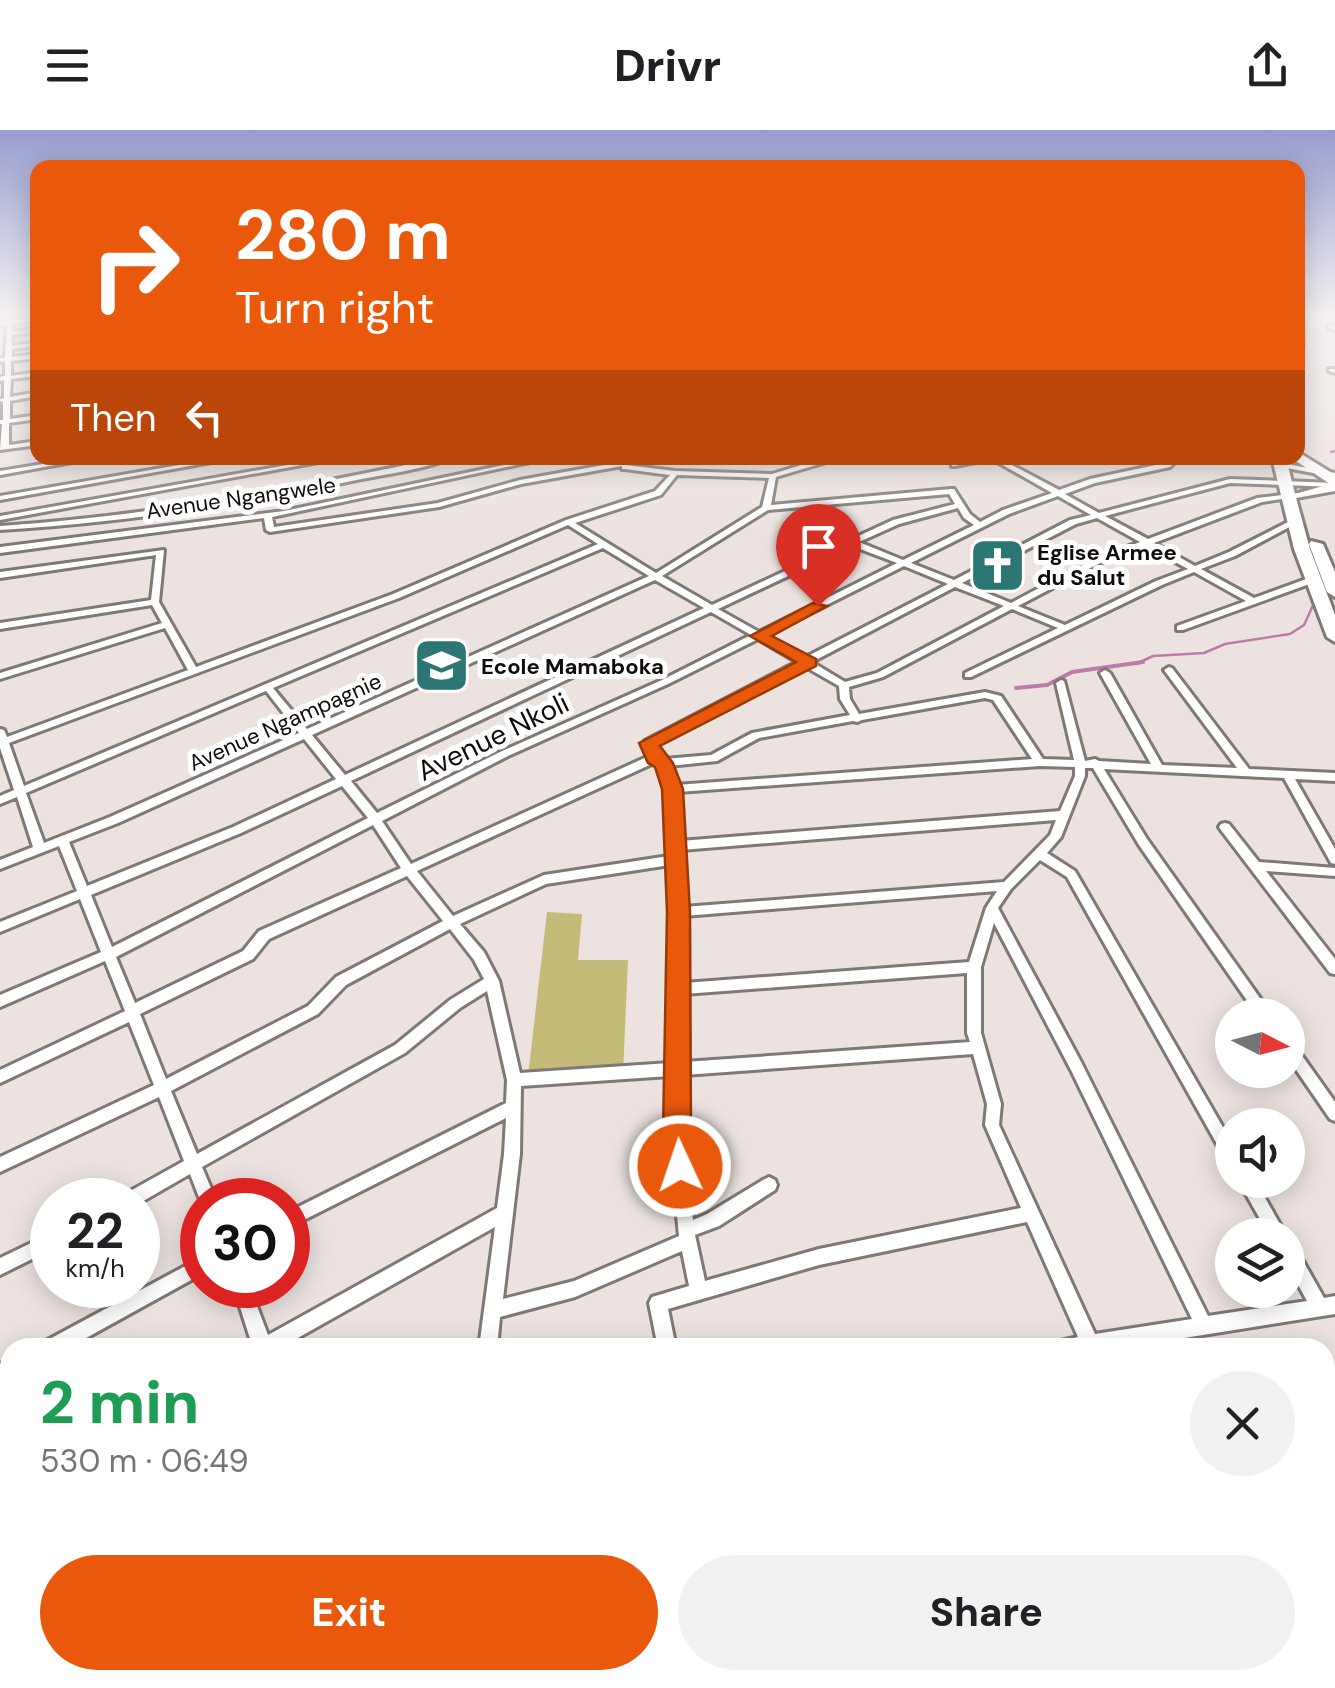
<!DOCTYPE html>
<html lang="en">
<head>
<meta charset="utf-8">
<style>
  :root { --surface:#fff; --page:#f2f2f2; --text:#202124; --muted:#757577; --accent:#ea580c }
  body { margin:0; font-family:"DM Sans",sans-serif; background:var(--page); color:var(--text); height:100vh; display:flex; flex-direction:column; font-size:38px; white-space:nowrap }
  * { box-sizing:border-box; margin:0 }
  p { font-size:32px; color:var(--muted) }
  .icon { flex:none; width:55px; height:55px; fill:none; stroke:currentColor; stroke-width:2; stroke-linecap:round; stroke-linejoin:round }
  .map { position:relative; flex:1; overflow:hidden }
  .details { position:absolute; left:0px; top:1208px; width:1335px; height:352px; display:flex; flex-direction:column; background:var(--surface); border-radius:30px 30px 0 0; box-shadow:0 5px 25px #0003 }
  .details>* { flex:none }
  .hud { position:absolute; left:30px; top:30px; width:1275px; height:305px; border-radius:20px; box-shadow:0 5px 25px #0003; background:#ea580c; color:#fff; overflow:hidden }
  .needle { width:65px; rotate:96deg }
  .buttons { position:absolute; left:1215px; top:868px; display:grid; gap:20px }
  .buttons a { display:grid; place-items:center; width:90px; height:90px; border-radius:50%; background:var(--surface); box-shadow:0 5px 25px #0003; font-size:50px }
  .speed { position:absolute; left:30px; top:1048px; display:flex; gap:20px; font-size:50px; font-weight:700; text-align:center }
  .speed>* { display:grid; place-content:center; width:130px; height:130px; border-radius:50%; background:var(--surface); box-shadow:0 5px 25px #0003; line-height:1 }
  .speed small { font-size:25px; font-weight:400 }
  .speed .limit { border:15px solid #d22; background:#fff; color:#111 }
  .pin { position:absolute; display:grid; place-items:center; width:85px; height:85px; color:#fff; margin:-102px -42px; border-radius:50% 50% 50% 0; rotate:-45deg; box-shadow:0 0 10px #0007 }
  .pin .icon { rotate:45deg }
  .me { position:absolute; width:110px; margin:-55px; rotate:357deg; stroke-linejoin:round; filter:drop-shadow(0 0 8px #0008) }
  .turn { display:flex; align-items:center; gap:35px; height:210px; padding:0 40px; font-size:45px }
  .turn .icon { width:130px; height:130px; stroke-width:2.5 }
  .turn b { display:block; font-size:70px; line-height:85px }
  .then { display:flex; align-items:center; height:95px; padding:0 40px; background:#0003; gap:20px; font-size:38px }
  .round { display:grid; place-items:center; flex:none; width:105px; height:105px; border-radius:52px; background:var(--page) }
  .head { display:flex; align-items:center; justify-content:space-between; height:170px; padding:0 40px }
  h1 { font-size:60px; font-weight:800; line-height:75px; color:#1e9e55 }
  .button { display:flex; gap:20px; margin-top:auto; padding:20px 40px }
  .button a { flex:1; height:115px; border-radius:60px; background:var(--accent); color:#fff; font-size:40px; font-weight:800; line-height:115px; text-align:center }
  .button a+a { background:var(--page); color:var(--text) }
  header { display:flex; justify-content:space-between; align-items:center; height:130px; padding:0 40px; background:var(--surface); font-size:45px; font-weight:800 }
  .map>svg:first-child { display:block }
  .green { fill:#c5bb78 }
  .lines { fill:none; stroke-linecap:round; stroke-linejoin:round }
  .stream-far1 { stroke:#bd7baa; stroke-width:2.5 }
  .stream { stroke:#bd7baa; stroke-width:4 }
  .street-casing { stroke:#7f7875; stroke-width:6 }
  .highway-casing { stroke:#7f7875; stroke-width:6 }
  .street { fill:#fff; fill-rule:evenodd }
  .highway { fill:#fff; fill-rule:evenodd }
  .route { fill:#ea580c; stroke:#983908; stroke-width:2.5 }
  .labels { text-anchor:middle; dominant-baseline:central; stroke-width:10; stroke-linejoin:round; paint-order:stroke }
  .far-street-label { font-size:22px; fill:#0f0c0b; stroke:#fff }
  .far-poi-label { font-size:22px; font-weight:bold; fill:#0f0c0b; stroke:#fff; text-anchor:start }
  .street-label { font-size:28px; fill:#0f0c0b; stroke:#fff }
</style>
</head>
<body>
<header><svg class="icon" aria-label="menu" viewBox="0 0 24 24"><path d="M4 6h16M4 12h16M4 18h16"/></svg>Drivr<svg class="icon" aria-label="share" viewBox="0 0 24 24"><path d="M12 15V3M7 8l5-5 5 5M5 13v7h14v-7"/></svg></header>
<div class="map">
<svg width="1335" height="1558" viewBox="0 0 1335 1558">
  <rect width="100%" height="100%" fill="#ece3e0"/>
  <path class="green" d="M547 782 582 784 578 830H628L623 944 528 946Z"/>
  <g class="lines">
    <path class="stream-far1" d="M1331 322 1335 321
      M1136 534 1153 526 1204 523 1225 514 1290 504 1304 495 1315 471"/>
    <path class="stream" d="M1016 558 1047 555 1072 542 1143 532"/>
    <defs>
      <path id="street" d="M7 187H13V190L38 187V190L13 194 12 202 38 198V202L12 205V216L38 212V216L12 219V227L38 224V228L11 231V246L38 242V246L11 249 10 267 38 262V266L10 271V289L38 285V289L9 293V315L38 311V315L0 320 2 294H0V290H3V272L0 271V269L4 268V250L0 251V247L5 246V231L0 232V228H5L7 195 0 196V192L7 191Z
        M1330 195 1335 196V200L1328 198Z
        M1329 239H1335V243L1329 241Z
        M80 328H94L0 345V341Z
        M220 328H234L0 370V366Z
        M327 328H340L0 390V386Z
        M439 328H451C424 340 378 345 347 352 232 376 117 393 0 400V396C149 386 294 359 439 328Z
        M537 328H549L272 387 274 397 438 373 520 350 643 328H656L626 335 675 341 772 344 824 328H833V330L776 347 771 375 951 359H954L970 384 980 392 1003 380 1052 363 992 329 955 336H952V332L979 328H999L1059 360 1090 349 1165 333 1168 331 1167 328H1173L1176 331 1170 337 1095 353 1065 364 1099 383 1230 349 1335 353V357L1230 353 1105 386 1148 409 1257 368 1298 363V367H1295L1262 372 1154 413 1195 436 1229 422 1294 389H1297V393L1235 426 1201 439 1254 468 1309 448H1315V452L1183 500H1177V496L1246 471 1194 442 1162 455 971 547H965V543L1058 498 1012 479 883 547 849 557 850 569 859 584 985 562 1001 566 1043 629 1074 630 1056 553 1061 550 1064 551 1085 631 1095 629 1099 631 1151 634 1100 543 1105 540 1110 543 1162 635 1237 638 1164 540 1169 537 1172 538 1249 639 1335 643V651L1295 649 1335 719V734L1331 733 1284 648 1104 639 1147 709 1272 885H1257L1139 715 1093 638H1085V646L1061 707 1047 723 1075 741 1232 1013V1034L1227 1032 1067 747 1040 730 1011 759 998 778 1081 932 1208 1186 1307 1171 1288 1136V1113L1294 1115 1324 1168 1335 1166V1184L1121 1218H1054L1057 1212 1078 1207 1027 1092 819 1135 668 1179 676 1218H658L649 1173 652 1167 689 1156 682 1121 575 1167 500 1187 497 1218H479L495 1097 280 1218H253L233 1155H249L268 1205 497 1078 504 1024 506 988 288 1098V1082L506 973 507 950 487 861 460 878 405 923 202 1037 216 1070H202V1075L190 1044 138 1074V1070H121L123 1065 184 1031 159 967 0 1042V1027L154 955 129 892 0 953V940L125 881 105 831 0 877V865L101 822 80 769 0 802V792L77 761 59 716 0 739V730L33 717 17 667 0 674V666L14 660 0 618V599L4 600 7 607 188 540 165 498 0 549V543L162 493 152 475 0 499V493L151 470 156 425 0 448V442L164 420 159 472 196 537 393 464 566 390 655 361 670 345 625 339H622V336L521 354 439 377 270 402 266 400 264 388 0 423V417L284 381ZM677 345 769 348 762 377 656 443 575 393 661 365ZM949 364 955 374 893 390 852 409 814 394H808V398L845 413 712 475 662 446 768 380ZM1058 366 1091 385 1070 390 954 450 911 433 1009 384ZM958 378 964 388 974 395 903 430 859 412 899 394ZM1097 388 1140 412 1092 430 1011 473 962 453 1076 394ZM568 395 598 414 24 656 9 613 399 468ZM852 416 897 433 759 502 718 479ZM1146 416 1188 439 1156 451 1065 495 1018 476 1098 434ZM603 418 649 446 307 599 273 558ZM904 436 948 454 804 528 765 506ZM655 450 704 478 345 645 312 605ZM955 457 1004 476 877 543 845 552 812 532ZM711 482 751 505 662 550 500 622 377 683 351 651ZM758 509 797 532 645 611 644 613 649 626 411 734 382 691 508 626 668 554ZM804 536 839 556 840 569 850 585 752 603 711 625 665 629 660 626 655 614ZM266 561 299 603 110 687 44 713 26 663ZM985 568 993 570 1032 629 676 655 669 636 717 631 759 608 853 591 857 592 862 590ZM304 609 336 649 233 697 87 756 69 712 118 693ZM654 633C674 655 668 698 669 726L544 745 453 786 417 741ZM1040 636 1075 637V646L1060 681 680 711 678 662ZM342 656 368 688 112 817 91 765 241 703ZM1056 690 1050 705 1004 752 684 777 681 720ZM373 695 401 738 259 801 243 821 135 873 116 827ZM670 735 672 782 670 933 520 943 499 851 484 822 460 794 546 754ZM407 746 443 791 336 847 308 876 166 949 140 884 253 829 269 809ZM997 761 986 778 969 832 684 853V786ZM994 793 1071 940 1192 1189 1095 1204 999 995 1001 974 981 903V837ZM450 799 474 830 484 849 450 870 395 915 197 1024 171 961 318 884 346 855ZM967 843V903L970 912 684 932V864ZM973 924 987 974 985 995 1021 1078 819 1119 705 1151 695 1105 719 1096 775 1060 777 1055 775 1050 769 1047 763 1050 707 1084 693 1090 685 1003 684 945ZM670 946 669 1003 679 1106 574 1151 503 1169 520 1024 521 956Z
        M1276 332 1335 343V347L1276 336Z
        M1225 693 1229 694 1259 732 1335 738V746L1266 741 1335 829V844L1330 843 1221 700 1219 697 1221 694Z
        M1288 911 1293 913 1335 972V991L1330 989 1288 928Z
        M1238 1050H1255L1286 1105H1269Z
        M52 1103V1119L0 1145V1128Z
        M202 1127V1144L68 1218H41L44 1212Z
        M10 1230V1248L0 1252V1234Z
        M0 1382 7 1385C12 1400 13 1461 7 1476L0 1479Z
        M112 1550H146L142 1558H108Z
        M282 1550H304L302 1558H280Z
        M427 1550H449L448 1558H426Z
        M508 1550H627L623 1558H504Z
        M1226 1550H1248L1252 1558H1230Z"/>
      <path id="highway" d="M1298 187H1306L1303 216 1298 219Z
        M1298 322 1335 345V361L1296 368 1310 419 1335 485V512L1327 507 1294 419 1272 328H1286L1295 364 1330 354 1293 329Z
        M1311 411 1323 414 1335 442V467L1327 462 1309 414Z"/>
    </defs>
    <use href="#street" class="street-casing"/>
    <use href="#highway" class="highway-casing"/>
    <use href="#street" class="street"/>
    <use href="#highway" class="highway"/>
  </g>
  <linearGradient id="sky" x2="0" y2="1"><stop stop-color="#979dcf"/><stop offset="0.46" stop-color="#f6f2f1"/><stop offset="1" stop-color="#f6f2f1" stop-opacity="0"/></linearGradient>
  <rect width="1335" height="405" fill="url(#sky)"/>
  <path class="route" d="M813 473 827 476 772 506 816 529V536L660 616 673 633 683 659 690 782 691 1002 694 1036 690 1045 680 1049 670 1045 663 1002 667 782 662 659 655 637 648 633 639 613 796 532 750 506Z"/>
  <defs>
    <symbol id="church-square" viewBox="-11 -11 22 22"><rect x="-9" y="-9" width="18" height="18" rx="4" fill="#2c7674" stroke="#fff"/><path d="M-1.2-6h2.4v3.5h3.3v2.4h-3.3V6h-2.4V-.1h-3.3v-2.4h3.3Z" fill="#fff"/></symbol>
    <symbol id="school-square" viewBox="-11 -11 22 22"><rect x="-9" y="-9" width="18" height="18" rx="4" fill="#2c7674" stroke="#fff"/><path d="M0-5L7-2L0 1L-7-2ZM-4 1L0 2.5L4 1V4Q0 6-4 4Z" fill="#fff"/></symbol>
  </defs>
  <g fill-rule="evenodd">
    <use href="#church-square" x="966" y="404" width="63" height="63"/>
    <use href="#school-square" x="410" y="504" width="63" height="63"/>
  </g>
  <g class="labels">
    <g class="far-street-label">
      <text transform="translate(241 368) rotate(-8)">Avenue Ngangwele</text>
      <text transform="translate(285 592) rotate(-24)">Avenue Ngampagnie</text>
    </g>
    <g class="far-poi-label">
      <text x="1037" y="422">Eglise Armee<tspan x="1037" dy="25">du Salut</tspan></text>
      <text x="481" y="536">Ecole Mamaboka</text>
    </g>
    <g class="street-label">
      <text transform="translate(493 607) rotate(-26)">Avenue Nkoli</text>
    </g>
  </g>
</svg>
<div class="buttons">
<a><svg class="needle" viewBox="-14 -14 28 28"><path d="M0-13l5 13h-10z" fill="#e53935"/><path d="M0 13l5-13h-10z" fill="#757577"/></svg></a>
<a><svg class="icon" aria-label="sound" viewBox="0 0 24 24"><path d="M4 9h4l5-4v14l-5-4H4zM17 9q2 3 0 6"/></svg></a>
<a><svg class="icon" aria-label="layers" viewBox="0 0 24 24"><path d="M12 4l9 5-9 5-9-5zM3 14l9 5 9-5"/></svg></a>
</div>
<div class="speed"><div>22<small>km/h</small></div><div class="limit">30</div></div>
<div class="pin" style="left:818px;top:476px;background:#d93025"><svg class="icon" aria-label="arrive" viewBox="0 0 24 24"><path d="M6 21V4h12l-3 4 3 4H6"/></svg></div>
<svg class="me" style="left:680px;top:1036px" viewBox="-20 -20 40 40"><circle r="17" fill="#ea580c" stroke="#fff" stroke-width="3"/><path d="M0-11L8 9 0 5-8 9z" fill="#fff"/></svg>
<div class="hud">
<div class="turn"><svg class="icon" aria-label="right" viewBox="0 0 24 24"><path d="M7 20v-9h11M14 6l5 5-5 5"/></svg><div><b>280 m</b>Turn right</div></div>
<div class="then">Then<svg class="icon" aria-label="left" viewBox="0 0 24 24"><path d="M17 20v-9H6M10 6l-5 5 5 5"/></svg></div>
</div>
<section class="details">
<div class="head"><div><h1>2 min</h1><p>530 m · 06:49</p></div><a class="round"><svg class="icon" aria-label="close" viewBox="0 0 24 24"><path d="M6 6l12 12M18 6L6 18"/></svg></a></div>
<div class="button"><a>Exit</a><a>Share</a></div>
</section>
</div>
</body>
</html>
